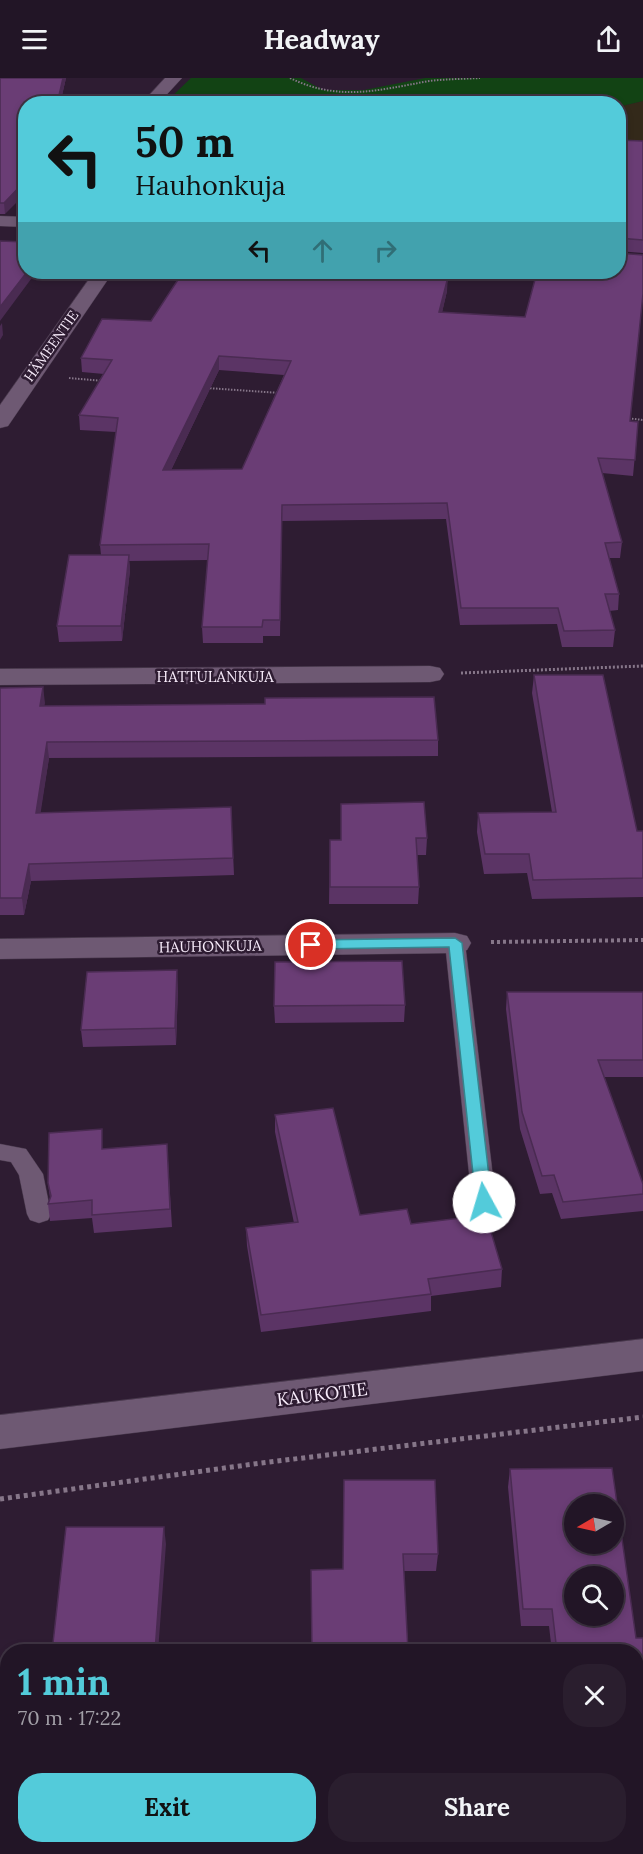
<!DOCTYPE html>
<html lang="en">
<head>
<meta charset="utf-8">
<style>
  :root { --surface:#221526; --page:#2a1e2e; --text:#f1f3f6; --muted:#a29fa7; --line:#3f3443; --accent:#53cbda }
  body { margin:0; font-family:Lora,serif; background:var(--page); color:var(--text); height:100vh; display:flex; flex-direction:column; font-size:22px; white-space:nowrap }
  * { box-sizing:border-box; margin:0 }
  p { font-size:20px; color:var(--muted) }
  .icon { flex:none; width:33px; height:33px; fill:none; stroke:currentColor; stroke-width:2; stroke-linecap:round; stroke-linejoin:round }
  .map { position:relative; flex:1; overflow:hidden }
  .drawer { position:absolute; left:0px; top:1566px; width:644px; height:210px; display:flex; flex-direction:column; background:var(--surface); border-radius:24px 24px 0 0; box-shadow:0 3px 9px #0003,0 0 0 2px var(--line) }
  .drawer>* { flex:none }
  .top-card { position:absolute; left:18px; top:18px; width:608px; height:183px; border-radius:24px; box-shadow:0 3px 9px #0003,0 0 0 2px var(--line); background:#53cbda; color:#111; overflow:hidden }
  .needle { width:39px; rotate:261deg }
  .fabs { position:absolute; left:564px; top:1416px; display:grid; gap:12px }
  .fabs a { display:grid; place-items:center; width:60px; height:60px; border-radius:50%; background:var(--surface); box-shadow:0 3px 9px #0003,0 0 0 2px var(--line); font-size:30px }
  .pin { position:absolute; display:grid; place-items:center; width:51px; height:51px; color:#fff; margin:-26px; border:3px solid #fff; border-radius:50%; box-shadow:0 2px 6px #0007 }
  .me { position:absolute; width:66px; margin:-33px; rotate:354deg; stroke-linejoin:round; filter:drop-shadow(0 0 4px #0008) }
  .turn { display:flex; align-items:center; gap:21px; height:126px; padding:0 18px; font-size:27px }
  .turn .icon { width:78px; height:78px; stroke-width:2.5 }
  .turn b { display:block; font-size:42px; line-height:51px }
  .lanes { display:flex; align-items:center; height:57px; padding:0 18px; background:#0003; justify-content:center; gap:30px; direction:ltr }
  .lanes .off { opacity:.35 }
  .round { display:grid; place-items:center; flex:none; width:63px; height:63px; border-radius:24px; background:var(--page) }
  .headline { display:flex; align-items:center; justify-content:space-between; height:102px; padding:0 18px }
  h1 { font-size:36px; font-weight:700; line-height:45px; color:var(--accent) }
  .cta { display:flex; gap:12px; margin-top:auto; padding:12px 18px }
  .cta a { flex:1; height:69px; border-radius:24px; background:var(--accent); color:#111; font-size:24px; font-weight:700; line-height:69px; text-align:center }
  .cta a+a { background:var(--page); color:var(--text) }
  header { display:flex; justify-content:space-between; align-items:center; height:78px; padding:0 18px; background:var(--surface); font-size:27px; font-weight:700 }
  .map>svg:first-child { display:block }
  .education { fill:#33291a }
  .green { fill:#124314 }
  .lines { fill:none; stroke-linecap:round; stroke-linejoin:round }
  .lane-casing { stroke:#48394c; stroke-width:1 }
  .street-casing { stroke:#48394c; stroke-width:1 }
  .path-far3 { stroke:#867689; stroke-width:2; stroke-dasharray:1.5 1.5; stroke-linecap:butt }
  .path-far2 { stroke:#867689; stroke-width:3; stroke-dasharray:2 2; stroke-linecap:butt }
  .path-far1 { stroke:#867689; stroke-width:4; stroke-dasharray:3 3; stroke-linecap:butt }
  .path { stroke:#867689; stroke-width:5; stroke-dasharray:4 4; stroke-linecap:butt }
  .lane { fill:#6e5973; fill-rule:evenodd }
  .street { fill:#6e5973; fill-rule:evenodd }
  .wall { fill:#5b3465; fill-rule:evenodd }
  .shaded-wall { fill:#4a2b52 }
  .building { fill:#6a3d75; stroke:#4a2b52; stroke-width:1.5; fill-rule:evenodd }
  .route { fill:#53cbda; stroke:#36848e; stroke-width:1.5 }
  .labels { text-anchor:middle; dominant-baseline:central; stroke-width:5; stroke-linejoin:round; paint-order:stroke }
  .far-street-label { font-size:14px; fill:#f8ecfb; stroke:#2e1c32 }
  .street-label { font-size:15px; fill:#f8ecfb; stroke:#2e1c32 }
  .near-street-label { font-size:18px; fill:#f8ecfb; stroke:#2e1c32 }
</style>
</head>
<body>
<header><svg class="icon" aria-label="menu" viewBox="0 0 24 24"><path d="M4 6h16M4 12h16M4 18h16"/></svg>Headway<svg class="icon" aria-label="share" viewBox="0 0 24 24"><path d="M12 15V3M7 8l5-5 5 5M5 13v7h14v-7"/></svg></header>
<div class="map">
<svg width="643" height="1776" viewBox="0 0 643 1776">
  <rect width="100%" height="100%" fill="#2e1c32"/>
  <path class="education" d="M643 23V167L618 165V29Z"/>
  <path class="green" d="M191 0H301L323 12H364L425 0H643V23L618 29V26L165 25Z"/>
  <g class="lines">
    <defs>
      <path id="lane" d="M455 858 462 860 465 865 496 1124 492 1130 484 1133 476 1130 472 1124 445 865 448 860Z
        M0 1066 26 1071 43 1096 51 1136 48 1142 39 1145 30 1142 27 1136 19 1097 11 1084 0 1082Z"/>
      <path id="street" d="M165 0H182L158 26H141Z
        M0 138 26 139V149L0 148Z
        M94 194H113L8 348 0 350V327Z
        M430 588 440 590 444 596 440 602 430 604 0 607V591Z
        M455 855 467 858 471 865 467 872 455 875 0 881V861Z
        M643 1261V1293L0 1371V1337Z"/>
    </defs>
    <use href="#lane" class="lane-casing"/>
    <use href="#street" class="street-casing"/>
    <path class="path-far3" d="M290 0C339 24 379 12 429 3 446 1 463 1 480 0
      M69 300 104 303
      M207 310 280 315
      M626 340 643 342"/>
    <path class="path-far2" d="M461 595 643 588"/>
    <path class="path-far1" d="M491 864 643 862"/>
    <path class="path" d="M0 1421 261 1385 643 1339"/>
    <use href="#lane" class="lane"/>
    <use href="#street" class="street"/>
  </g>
  <path class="wall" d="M0 0H66L60 26H26L5 136H0Z
    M618 62 643 63V175L618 173Z
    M363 195 447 213 442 234 630 343 638 344 633 398 602 395 622 464 620 480H609L619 516 618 532 609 533 615 552 613 569H562L557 546 460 547 446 441 282 443 280 558H263V565H203L202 549 208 482 129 483 130 492 122 563 59 564 57 548 101 477 100 467 116 354 80 352 79 337 104 296 82 294 81 280 151 243ZM219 292 284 297 242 391 171 392Z
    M534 597 637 753H643V819L532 821 527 795 484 796 477 754 478 735 552 734 532 615Z
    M43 609 44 628 438 662V678L49 680 40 735 231 729 234 797 31 803 24 837H0V610Z
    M427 760 426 777H417L419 809 418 826H329L330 762Z
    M178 909 176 967 83 969 81 952Z
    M507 914H643V999H604L643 1106V1133L561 1141 552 1115 540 1116 520 1051 506 931Z
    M405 927 404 944 275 945 274 928Z
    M275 1037 360 1137 411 1146 502 1191 501 1209 431 1218V1233L261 1254 247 1168 246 1150 294 1145 275 1054Z
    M167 1066 172 1149 94 1155 92 1140 50 1143 48 1126 50 1120 48 1105 104 1071Z
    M510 1391 636 1560H643V1739H636V1574H552L549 1548H521L508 1409Z
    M344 1402 438 1476 436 1493H404L408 1574H312L343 1491Z
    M0 1580 3 1635H0Z"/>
  <path class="shaded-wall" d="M63 0H66L60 26H57Z
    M26 102V115L5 136 4 125Z
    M27 194H34V197L0 243V229Z
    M448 199 447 213 439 248V234Z
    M2 245 3 257 0 262V248Z
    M219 278V292L164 407 163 392Z
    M129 477 130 492 122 563 121 548Z
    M43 609 45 625 42 644 40 628Z
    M47 664 49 680 38 752 36 735Z
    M29 786 31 803 24 837 22 820Z
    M177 892 178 909 176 967 175 950Z
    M164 1449 166 1466 158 1574H155Z
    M0 1580 3 1635 0 1619Z
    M141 1768H145L144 1776H141Z"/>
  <path class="building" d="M0 0H63L57 26H26V102L4 125H0Z
    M618 62 643 63V162L618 160Z
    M0 163 26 164V194H27L0 229Z
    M618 175 643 177V216L630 343 638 344 635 382 598 380 622 464 605 465 619 516H605L615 552 564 553 558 530H461L447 425 282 427 280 542H263L262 549H202L209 466 100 467 118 340 79 337 112 282 81 280 102 241 151 243 183 194H359L448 199 439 234 525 239 537 194H618ZM219 278 291 283 242 391 163 392Z
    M69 477H129L121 548H57Z
    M534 597H603L637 753H643V800L533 802 529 776H485L478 735 556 734Z
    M43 609 40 628 265 626V620L434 619 438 662 47 664 36 735 231 729 233 780 29 786 22 820H0V610Z
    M424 724 427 760H416L419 809H330V762H341V726Z
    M402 883 405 927 274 928 275 884Z
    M177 892 175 950 81 952 87 894Z
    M507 914H643V982H598L643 1106V1116L563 1124 554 1097 542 1098 522 1034Z
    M333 1030 360 1137 407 1131 411 1146 486 1137 502 1191 428 1201 431 1216 261 1237 246 1150 298 1144 275 1037Z
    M102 1051V1071L167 1066 170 1131 92 1137V1122L48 1126 51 1118 48 1105 49 1055Z
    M612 1390 636 1560H643V1722H636V1574H557L552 1531H523L510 1391ZM574 1426H614V1466H574ZM574 1498H614V1538H574Z
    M344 1402H435L438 1476H403L408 1573 312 1574 311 1492 343 1491Z
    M66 1449H164L155 1574H52Z
    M0 1723H6V1734H8V1768H141V1776H0Z
    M240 1768H342V1776H240Z"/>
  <path class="route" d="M455 860 462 865 492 1124 489 1128H478L476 1124 449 869 311 871 305 867 311 862Z"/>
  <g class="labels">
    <g class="far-street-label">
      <text transform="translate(51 268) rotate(-55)">HÄMEENTIE</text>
    </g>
    <g class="street-label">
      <text x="215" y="598">HATTULANKUJA</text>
      <text transform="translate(210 868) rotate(-1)">HAUHONKUJA</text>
    </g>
    <g class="near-street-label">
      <text transform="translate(322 1316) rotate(-7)">KAUKOTIE</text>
    </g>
  </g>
</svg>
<div class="fabs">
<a><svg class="needle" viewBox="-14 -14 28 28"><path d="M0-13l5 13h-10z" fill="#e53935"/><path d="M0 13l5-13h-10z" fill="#a29fa7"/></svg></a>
<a><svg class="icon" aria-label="search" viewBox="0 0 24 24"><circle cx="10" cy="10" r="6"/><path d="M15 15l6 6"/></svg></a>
</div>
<div class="pin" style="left:311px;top:867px;background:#d93025"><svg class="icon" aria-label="arrive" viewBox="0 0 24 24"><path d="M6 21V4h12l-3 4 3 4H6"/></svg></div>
<svg class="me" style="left:484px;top:1124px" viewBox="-20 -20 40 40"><circle r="19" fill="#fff"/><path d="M0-13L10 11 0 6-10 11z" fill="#53cbda"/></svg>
<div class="top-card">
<div class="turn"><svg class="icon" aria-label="left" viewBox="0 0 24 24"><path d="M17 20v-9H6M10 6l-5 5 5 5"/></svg><div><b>50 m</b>Hauhonkuja</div></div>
<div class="lanes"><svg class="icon" aria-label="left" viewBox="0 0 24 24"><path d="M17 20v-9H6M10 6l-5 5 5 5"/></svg><svg class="icon off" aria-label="ahead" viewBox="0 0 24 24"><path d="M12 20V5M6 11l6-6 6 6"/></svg><svg class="icon off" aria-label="right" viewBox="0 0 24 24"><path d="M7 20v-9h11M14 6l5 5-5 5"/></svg></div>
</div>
<section class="drawer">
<div class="headline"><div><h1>1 min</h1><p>70 m · 17:22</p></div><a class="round"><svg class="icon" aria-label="close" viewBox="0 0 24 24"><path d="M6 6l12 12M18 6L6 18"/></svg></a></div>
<div class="cta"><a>Exit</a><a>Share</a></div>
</section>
</div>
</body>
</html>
